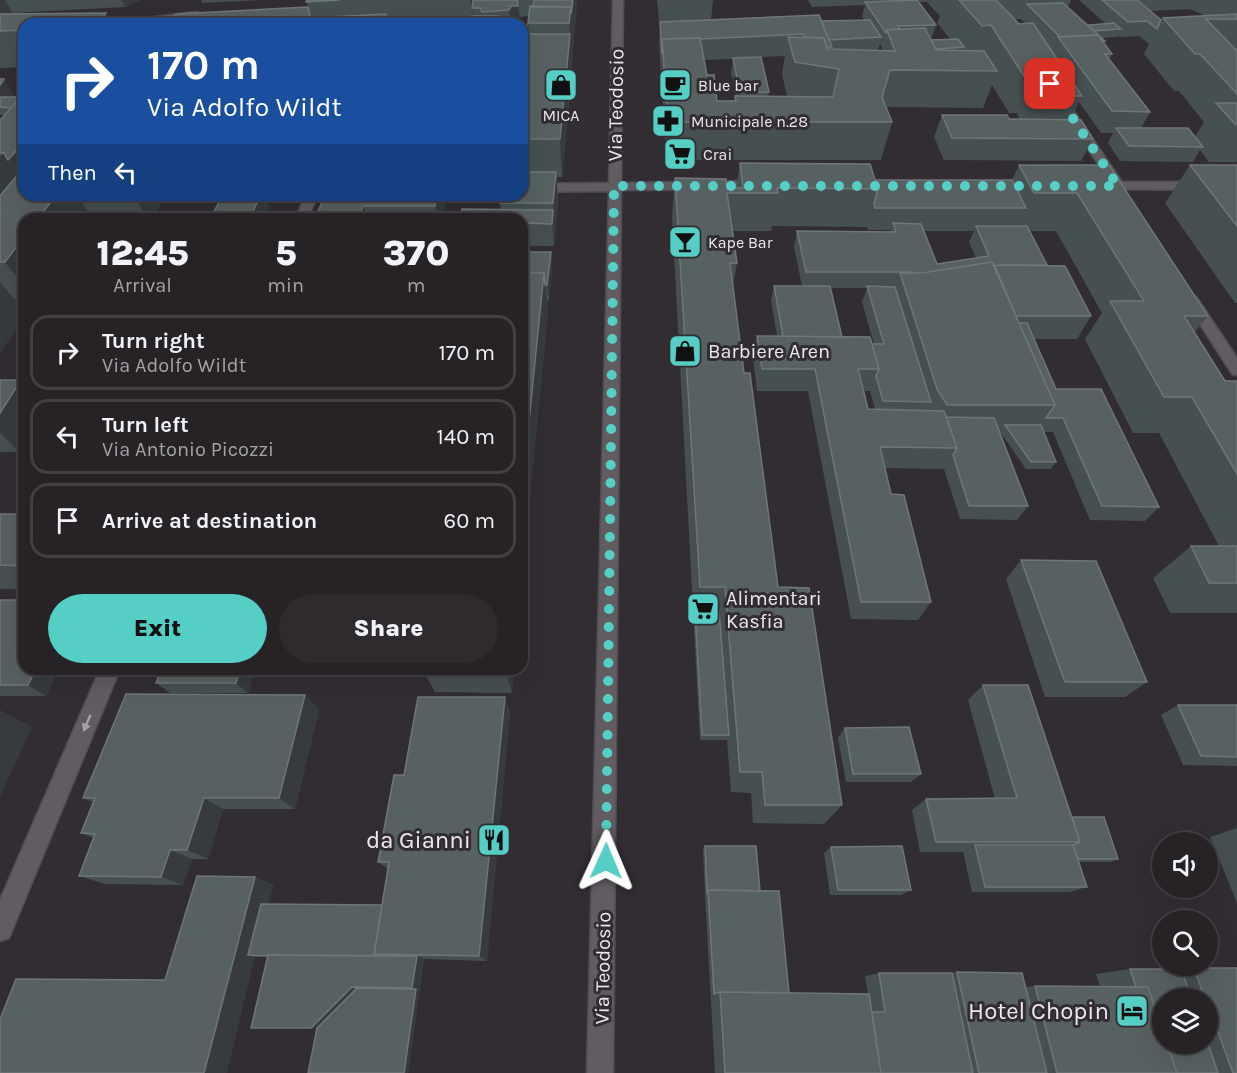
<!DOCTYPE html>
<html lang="en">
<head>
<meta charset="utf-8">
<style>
  :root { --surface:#262226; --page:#2e2a2e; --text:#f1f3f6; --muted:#a4a4a7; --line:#423f43; --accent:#55cec6 }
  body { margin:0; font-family:Karla,sans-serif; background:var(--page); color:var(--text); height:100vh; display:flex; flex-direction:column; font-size:22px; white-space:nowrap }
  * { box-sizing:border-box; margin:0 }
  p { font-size:20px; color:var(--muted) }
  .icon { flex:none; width:33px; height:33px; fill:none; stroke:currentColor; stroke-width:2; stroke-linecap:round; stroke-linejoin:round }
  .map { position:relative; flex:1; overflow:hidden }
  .drawer { position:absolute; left:18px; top:213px; width:510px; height:462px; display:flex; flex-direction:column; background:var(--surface); border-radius:18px; box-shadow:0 6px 24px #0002,0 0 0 2px var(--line) }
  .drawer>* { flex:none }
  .banner { position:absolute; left:18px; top:18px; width:510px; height:183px; border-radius:18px; box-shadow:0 6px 24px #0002,0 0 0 2px var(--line); background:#1a4fa0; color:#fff; overflow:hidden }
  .fabs { position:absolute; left:1152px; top:832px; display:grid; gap:12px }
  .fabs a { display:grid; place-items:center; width:66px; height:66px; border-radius:50%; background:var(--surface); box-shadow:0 6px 24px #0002,0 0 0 2px var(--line); font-size:30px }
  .pin { position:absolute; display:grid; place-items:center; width:51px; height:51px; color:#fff; margin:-26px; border-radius:12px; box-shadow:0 3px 9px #0006 }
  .me { position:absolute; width:66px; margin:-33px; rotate:1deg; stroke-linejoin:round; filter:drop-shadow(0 0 4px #0008) }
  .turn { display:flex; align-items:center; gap:21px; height:126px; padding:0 30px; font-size:27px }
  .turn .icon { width:78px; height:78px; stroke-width:2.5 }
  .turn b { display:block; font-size:42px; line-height:51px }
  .then { display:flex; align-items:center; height:57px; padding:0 30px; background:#0003; gap:12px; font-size:22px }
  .eta { display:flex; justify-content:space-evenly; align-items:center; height:102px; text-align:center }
  .eta b { font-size:36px; font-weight:800; line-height:42px }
  .action { display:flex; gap:12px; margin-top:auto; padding:12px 30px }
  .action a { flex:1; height:69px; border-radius:36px; background:var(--accent); color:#111; font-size:24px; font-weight:800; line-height:69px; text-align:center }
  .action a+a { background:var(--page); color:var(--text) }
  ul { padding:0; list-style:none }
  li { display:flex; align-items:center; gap:18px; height:75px; margin:0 12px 9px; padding:0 18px; border:3px solid var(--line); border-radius:18px }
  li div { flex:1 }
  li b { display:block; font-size:22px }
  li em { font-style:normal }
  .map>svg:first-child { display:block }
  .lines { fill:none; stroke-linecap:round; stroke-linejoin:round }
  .minor-casing { stroke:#514c52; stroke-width:3 }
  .minor { fill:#615b62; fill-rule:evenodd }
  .wall { fill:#465050; fill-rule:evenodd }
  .shaded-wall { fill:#373b3d }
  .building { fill:#586161; stroke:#6f7677; stroke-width:1.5 }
  .oneway { fill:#a6a2a8 }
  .route { stroke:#55cec6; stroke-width:10; stroke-dasharray:0 18 }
  .labels { text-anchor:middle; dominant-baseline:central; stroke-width:6; stroke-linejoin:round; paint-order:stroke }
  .far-poi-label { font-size:16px; fill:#ece8ed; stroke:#322d33; text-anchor:start }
  .street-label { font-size:20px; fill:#ece8ed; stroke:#322d33 }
  .poi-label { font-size:20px; fill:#ece8ed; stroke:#322d33; text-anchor:start }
  .near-poi-label { font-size:24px; fill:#ece8ed; stroke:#322d33; text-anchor:end }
</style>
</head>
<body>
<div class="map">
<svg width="1237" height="1073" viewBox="0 0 1237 1073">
  <rect width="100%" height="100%" fill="#322d33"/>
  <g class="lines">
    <defs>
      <path id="minor" d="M613 0H623L621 183 760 181 766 185 760 189 621 190 613 1073H587L609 191 522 192V184L609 183Z
        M196 12 199 13V17L146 24H117L122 21Z
        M1059 94 1063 95 1122 182H1237V190L1096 189V183L1110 182 1054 97Z
        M306 195H318L307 219H295Z
        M1192 296 1197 298 1237 358V375L1232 374 1185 301Z
        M100 669H120L9 938 0 941V900Z"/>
    </defs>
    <use href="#minor" class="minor-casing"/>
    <use href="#minor" class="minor"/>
  </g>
  <path class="wall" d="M0 0H141L125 7 13 13 11 14 24 24V67L0 68Z
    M201 0H260L202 3Z
    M307 0H577L572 62V71L562 177H557L558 201 554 246H522V219L501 209 500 203 522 195V60H523L525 50H522V25L529 34 528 23 529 16 519 17 520 20 512 21 511 24H168L308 7Z
    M657 0H713L711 20 821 21 864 20 862 16 865 5 812 7 808 0H1071L1068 7 1088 25 1106 24 1079 0H1237V162H1209L1200 150 1193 162 1120 161 1108 143 1113 133H1101L1079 102 1070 120 1093 139 1081 161 944 160 934 137 942 115 1020 120 1017 113H1009L992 85 983 108 886 107 892 122 881 160H666L659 43 660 28ZM919 2H927L940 16 937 23 950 39 931 40 936 25ZM1190 9 1206 16 1163 18 1161 20 1151 11ZM1015 19H1021L1026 24H1019ZM1118 35 1120 37 1139 36 1149 44 1144 54 1174 91H1179L1204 122 1195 137 1141 128 1150 112 1109 60 1112 54 1104 43 1105 41 1102 38 1117 37ZM880 44 882 48 881 50H878ZM785 56 782 74 787 96H768L769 92 761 57ZM733 59 731 73 736 96H735L734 101H717L707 75 704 60Z
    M0 79 14 94 11 97 24 195H154L160 206 152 219H116V218H92L24 219V300H15L0 353V120L5 115H0Z
    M740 163 875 180H1012L1019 165H1109L1208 316 1194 333 1225 381H1237V613H1170L1153 578 1191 546H1219L1159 433H1133L1085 339 1102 313 1056 231H1030L1047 265 1091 316 1077 339H1034L1056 389 1159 507 1145 521 1090 520 1053 432H1044L1056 462 1051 469H1026L1000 432 1028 506 1017 520 960 519 944 469 885 468 891 494 931 602 918 620 851 619 808 391H757L753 359 757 336H777L771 301 774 286H802L794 247 797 231 890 232 891 230H868L867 227 772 226 771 231H732L737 263 733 286 744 373 778 587 842 805 824 824 753 823 751 793 731 792 727 740H700L672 217 675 178 727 188H736ZM924 231H974L969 242 976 258 937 264ZM831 288H867L862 302 874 344 842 337ZM864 391H870L875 409H868Z
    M1190 165H1237V303H1235L1165 203Z
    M325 195H443L445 206 442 219H315Z
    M269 206 264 219H212L211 217Z
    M522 252H551L552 268 549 300 547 301 548 311 530 496H522Z
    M21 380 24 383V446L20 452H0V433Z
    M0 514H24V589H0Z
    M1021 560 1147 682 1125 697H1045L1006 579Z
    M0 600 24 669H58L46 696H0Z
    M161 669H255L248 693H170L156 683Z
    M422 669H514L512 693 435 692Z
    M983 685 1072 817 1118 859 1110 862H1079L1087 887 1070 892H972L963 852H920L912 810 926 799H995L968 700Z
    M305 695 319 710 295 809H223L208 859H192L183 885 105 884 79 876 93 838 81 833 93 802 83 798Z
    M505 697 510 712 487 961 424 959 408 1073 317 1028H251L268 957H255L165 980 255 877 273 885 268 904 382 905 388 869 378 862 404 775Z
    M1178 705H1237V766L1183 765 1161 715Z
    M845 728 921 774 911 782H846L838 738Z
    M1237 828V903L1210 837Z
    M705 846H756L760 891H779L789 993 868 994 865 976 879 973H952L957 972 1022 973 1025 987 1035 986 1100 987 1096 974 1130 969H1181L1194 968H1237V1073H715L705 895 703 849ZM1162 999H1208V1044H1162Z
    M831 847 911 890 901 895H830L824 853Z"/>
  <path class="shaded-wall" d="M0 0H5L13 13 3 23 0 19Z
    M121 0H141L125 7Z
    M470 0H473L472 8 474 23V24Z
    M573 0H577V6L562 177 560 139 570 38 569 23Z
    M511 6H518L520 20 512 21 510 24 509 10Z
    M106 13 112 24H96Z
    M386 14 388 24H384Z
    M527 25 529 39 527 50 526 35Z
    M4 79 14 94 4 107H0V85Z
    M24 142V169L0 199V157L4 153Z
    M556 172 558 201 555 232 553 203Z
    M56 195H77L92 218 91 219H38Z
    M134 195H154L160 206 152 219H147Z
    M261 195H265L269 206 264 219H251L250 217Z
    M437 195H443L445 206 442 219H437L435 206Z
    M363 206 367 219H358Z
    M553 210 555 232 554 246 552 224Z
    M24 237V287L5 262Z
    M551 252 552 268 549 300 547 285Z
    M544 273 548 311 530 496 525 461Z
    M0 282 24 311V318L0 353Z
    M21 380 24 383V446L20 452 0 433V413Z
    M522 499 527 529 522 585Z
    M36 669H58L46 696 28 685Z
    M241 669H255L248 693 236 683Z
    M505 669H514L512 693Z
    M305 695 319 710 295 809 279 798Z
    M505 697 510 712 487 961 479 956Z
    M0 710 32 727 0 797Z
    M204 798 223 809 208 859 187 850Z
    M170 850 192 859 183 885 161 877Z
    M255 877 273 885 256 956 248 955 255 957 227 1073H204Z
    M417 956 424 959 408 1073H404L416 989 412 988Z
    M352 987 362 989 323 1028H311Z"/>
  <path class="building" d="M307 0H340L306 2Z
    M473 0H517L518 6H511L509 10 482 12 480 8H472Z
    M534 0H573L571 14V7H533Z
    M917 0 936 25 898 26 900 29 887 30 886 33 865 2Z
    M959 0H996L1019 24 1033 23 1082 96H1044L1033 76H1024L991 25 982 26Z
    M1102 0H1137L1161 20 1157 29 1147 21 1128 22Z
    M1063 3 1105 41H1103L1098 35 1060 37 1027 4Z
    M530 6 571 7 569 23H528Z
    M308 7 312 24H255L256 22 208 24H168L176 14Z
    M106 13 96 24H24V30L0 31V14Z
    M386 14 384 24H328L329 17Z
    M1237 14V19H1206L1237 51V94L1200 54H1195L1163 18Z
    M819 15 832 47H827L824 38 804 37 803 34 700 39V38L662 39V54L660 22Z
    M472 16H498L496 24H472Z
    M870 20 881 37 829 40 821 21Z
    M1114 23 1121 29 1094 31 1088 25Z
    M522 25H527L526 35H522Z
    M925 28 936 50 984 51 997 71 890 70 882 97 892 122H668L662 39 700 38 707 75H714L717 101H736L735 96 833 97 839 69 795 62 788 37 824 38 827 49 895 51 887 30Z
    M528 34H570L560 139H522V68Z
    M1098 35 1112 54H1105L1150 112 1112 111 1058 37Z
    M958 39 964 47 936 49 931 40Z
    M761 57 769 92 740 93 733 58Z
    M0 79H4L0 85Z
    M24 94V142L8 160 4 153H0V120Z
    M1 97H21L11 108 0 107V99Z
    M1216 103H1237V124H1235Z
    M942 115H1007L1009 119 1081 120 1093 139 952 138Z
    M1116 128H1188L1203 147 1129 146Z
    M740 163 870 164 878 189 777 188 778 193H727L737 263H730L744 373H750L778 587 809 588 842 805H765L762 772H740L725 587H700L675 178 726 179 727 188H743Z
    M1019 165H1109L1208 316H1184L1225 381H1237V474L1192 397H1164L1110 301H1144L1077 193H1034Z
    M1190 165H1237V226Z
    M24 167V195H56L38 219H24V237L5 262H0V196Z
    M522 172H556L553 203H500L502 195H522Z
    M875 180H1012L1026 208H875L874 204 878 189Z
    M223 195H261L250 217H211Z
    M325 195H437L435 206H363L358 219H315Z
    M462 209 553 210 552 224 522 223V219H460Z
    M893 223 921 224 937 264 989 256 976 226H1027L1047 265H1000L995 266 992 262 922 273H912V272H806L797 231 896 232Z
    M522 252H551L547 285H545L544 273H522Z
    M992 262 1055 405H947L937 389 900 273H922Z
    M1000 265 1065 266 1091 316H1016L995 266Z
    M522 273H544L525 461H522Z
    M774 286H830L842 337 783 336Z
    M867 286 895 287 931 402 883 401 876 376 879 369 872 344H884Z
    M1019 323H1027L1056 389H1101L1159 507 1102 506 1063 418H1046L1055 405Z
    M757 336 870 337 879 369H858L868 409 944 411 957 448 880 447 891 494 904 495 931 602H861L815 369H762Z
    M0 380H21L0 413Z
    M946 417 994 418 1028 506H969L953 455 957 448Z
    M1005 425H1041L1056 462H1031Z
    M0 514H24V566L0 565Z
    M1191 546H1237V583H1209Z
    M1021 560 1096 561 1147 682H1065Z
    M0 600H24V669H36L28 685H0Z
    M695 611H719L729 735H702Z
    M161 669H241L236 683H156Z
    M983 685H1028L1080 842H936L926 799 1017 798Z
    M126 694 305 695 279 798H204L187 850H170L161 877 79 876 95 834 81 833 95 798H83Z
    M418 697H505L479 956 374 954 389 862H378L394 775H404Z
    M1178 705H1237V757L1201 756Z
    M909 727 921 774H853L845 728Z
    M1072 817H1104L1118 859H1078L1073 845 1080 842Z
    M975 845H1073L1087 887H985Z
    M705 846H756L760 891 708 890 707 892Z
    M902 846 911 890H838L831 847Z
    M197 876 255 877 204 1073H0V1019L16 979 165 980Z
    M708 890 779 891 789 993 720 992 714 994Z
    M261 904 382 905 374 956 268 955V956L248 955Z
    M268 955 417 956 412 988 352 987 311 1028H251Z
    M1194 968H1237V1073H1233L1208 1005V999H1205Z
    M1130 969H1181L1192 999H1162V1030L1148 987H1136Z
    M957 972 1022 973 1047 1073H979Z
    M879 973H952L973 1073H881L872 1012H885Z
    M1035 986 1148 987 1162 1030V1044H1167L1177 1073H1057Z
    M357 988 416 989 404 1073H308L317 1028Z
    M720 992 869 994 881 1073H725Z
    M1208 1043 1218 1073H1177L1167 1044H1208Z"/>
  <defs><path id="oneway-solid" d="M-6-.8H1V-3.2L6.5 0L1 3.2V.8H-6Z" transform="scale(1.5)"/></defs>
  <use class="oneway" href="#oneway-solid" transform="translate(87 723) rotate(113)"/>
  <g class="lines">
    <path class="route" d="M606 861 614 186H1118L1050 84"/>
  </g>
  <defs>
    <symbol id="shop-square" viewBox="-11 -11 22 22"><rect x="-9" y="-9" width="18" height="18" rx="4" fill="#55cec6" stroke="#322d33"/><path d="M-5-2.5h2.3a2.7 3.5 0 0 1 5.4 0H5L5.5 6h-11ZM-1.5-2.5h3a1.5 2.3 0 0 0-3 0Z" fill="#111"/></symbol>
    <symbol id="cafe-square" viewBox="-11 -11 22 22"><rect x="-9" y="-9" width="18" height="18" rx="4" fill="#55cec6" stroke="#322d33"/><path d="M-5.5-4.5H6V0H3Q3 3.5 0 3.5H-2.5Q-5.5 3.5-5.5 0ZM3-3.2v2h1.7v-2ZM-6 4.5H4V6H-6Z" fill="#111"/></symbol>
    <symbol id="pharmacy-square" viewBox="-11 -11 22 22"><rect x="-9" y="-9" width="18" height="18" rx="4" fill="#55cec6" stroke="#322d33"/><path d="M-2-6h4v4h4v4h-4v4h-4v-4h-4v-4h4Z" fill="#111"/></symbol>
    <symbol id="supermarket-square" viewBox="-11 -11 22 22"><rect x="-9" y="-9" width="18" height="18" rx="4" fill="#55cec6" stroke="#322d33"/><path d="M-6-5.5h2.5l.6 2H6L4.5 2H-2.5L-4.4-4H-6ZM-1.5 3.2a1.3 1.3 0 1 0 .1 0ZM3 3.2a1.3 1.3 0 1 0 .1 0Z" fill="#111"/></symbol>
    <symbol id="bar-square" viewBox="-11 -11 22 22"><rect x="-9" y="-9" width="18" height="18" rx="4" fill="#55cec6" stroke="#322d33"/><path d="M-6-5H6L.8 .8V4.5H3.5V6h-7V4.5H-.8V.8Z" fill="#111"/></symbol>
    <symbol id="restaurant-square" viewBox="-11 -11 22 22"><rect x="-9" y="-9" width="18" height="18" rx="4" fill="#55cec6" stroke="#322d33"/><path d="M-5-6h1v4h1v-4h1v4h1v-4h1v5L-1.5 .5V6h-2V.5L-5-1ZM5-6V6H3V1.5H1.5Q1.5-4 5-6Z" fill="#111"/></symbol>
    <symbol id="hotel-square" viewBox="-11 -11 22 22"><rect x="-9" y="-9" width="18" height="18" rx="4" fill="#55cec6" stroke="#322d33"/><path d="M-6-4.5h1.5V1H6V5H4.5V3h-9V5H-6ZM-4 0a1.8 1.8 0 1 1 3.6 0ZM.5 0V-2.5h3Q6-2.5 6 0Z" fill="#111"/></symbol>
  </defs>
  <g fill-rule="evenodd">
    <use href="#shop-square" x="542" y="66" width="38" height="38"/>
    <use href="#cafe-square" x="656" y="66" width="38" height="38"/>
    <use href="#pharmacy-square" x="649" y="102" width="38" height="38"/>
    <use href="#supermarket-square" x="661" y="135" width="38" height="38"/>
    <use href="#bar-square" x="666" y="223" width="38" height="38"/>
    <use href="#shop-square" x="666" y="332" width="38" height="38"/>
    <use href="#supermarket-square" x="684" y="590" width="38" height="38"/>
    <use href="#restaurant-square" x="475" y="821" width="38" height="38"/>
    <use href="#hotel-square" x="1113" y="992" width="38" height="38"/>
  </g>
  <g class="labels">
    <g class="far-poi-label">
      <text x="698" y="85">Blue bar</text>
      <text x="561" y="115" text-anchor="middle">MICA</text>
      <text x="691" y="121">Municipale n.28</text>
      <text x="703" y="154">Crai</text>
      <text x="708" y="242">Kape Bar</text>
    </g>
    <g class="street-label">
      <text transform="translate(616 105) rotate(-89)">Via Teodosio</text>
      <text transform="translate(603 968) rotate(-89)">Via Teodosio</text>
    </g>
    <g class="poi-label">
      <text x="708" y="351">Barbiere Aren</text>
      <text x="726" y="598">Alimentari<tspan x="726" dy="23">Kasfia</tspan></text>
    </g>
    <g class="near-poi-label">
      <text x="471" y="840">da Gianni</text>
      <text x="1109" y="1011">Hotel Chopin</text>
    </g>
  </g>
</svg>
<div class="fabs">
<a><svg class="icon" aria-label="sound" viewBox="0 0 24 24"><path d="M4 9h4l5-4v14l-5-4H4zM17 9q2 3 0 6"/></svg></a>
<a><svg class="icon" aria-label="search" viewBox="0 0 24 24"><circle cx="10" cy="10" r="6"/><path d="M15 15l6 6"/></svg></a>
<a><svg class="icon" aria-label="layers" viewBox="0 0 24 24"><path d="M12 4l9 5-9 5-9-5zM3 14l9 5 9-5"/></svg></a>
</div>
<div class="pin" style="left:1050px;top:84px;background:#d93025"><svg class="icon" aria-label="arrive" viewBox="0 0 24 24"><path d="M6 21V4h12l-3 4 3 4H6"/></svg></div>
<svg class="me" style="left:606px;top:861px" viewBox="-20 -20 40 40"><path d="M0-17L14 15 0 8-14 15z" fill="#55cec6" stroke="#fff" stroke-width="4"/></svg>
<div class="banner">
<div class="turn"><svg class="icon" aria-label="right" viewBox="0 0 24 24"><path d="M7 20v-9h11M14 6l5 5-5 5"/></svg><div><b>170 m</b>Via Adolfo Wildt</div></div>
<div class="then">Then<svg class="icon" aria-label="left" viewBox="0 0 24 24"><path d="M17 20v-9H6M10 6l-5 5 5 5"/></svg></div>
</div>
<section class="drawer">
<div class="eta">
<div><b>12:45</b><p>Arrival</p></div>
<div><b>5</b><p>min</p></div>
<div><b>370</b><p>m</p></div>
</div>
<ul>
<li><svg class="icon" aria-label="right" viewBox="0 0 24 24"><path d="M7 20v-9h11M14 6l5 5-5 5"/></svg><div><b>Turn right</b><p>Via Adolfo Wildt</p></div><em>170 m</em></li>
<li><svg class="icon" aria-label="left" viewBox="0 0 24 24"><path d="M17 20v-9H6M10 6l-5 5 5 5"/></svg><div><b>Turn left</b><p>Via Antonio Picozzi</p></div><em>140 m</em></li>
<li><svg class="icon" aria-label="arrive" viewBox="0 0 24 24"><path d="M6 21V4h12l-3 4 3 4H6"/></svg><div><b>Arrive at destination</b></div><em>60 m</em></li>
</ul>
<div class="action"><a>Exit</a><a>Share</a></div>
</section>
</div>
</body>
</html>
